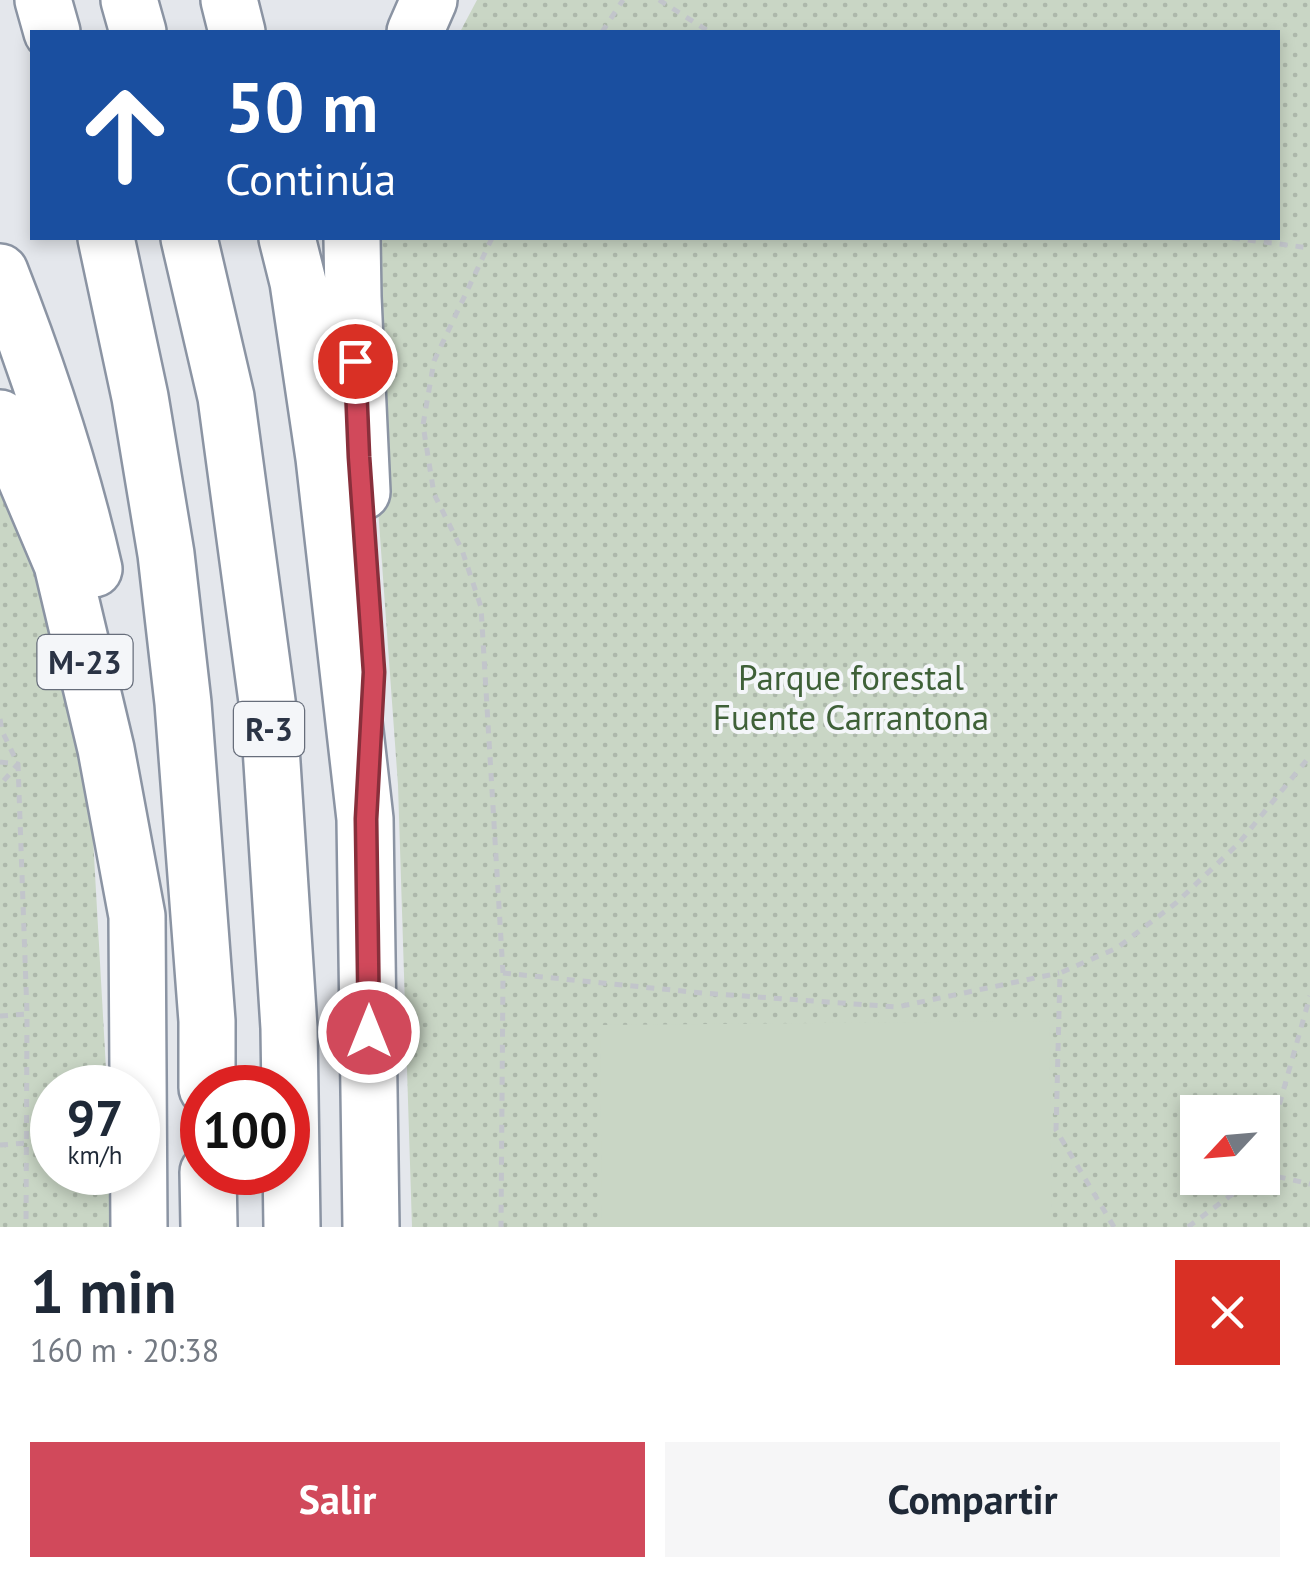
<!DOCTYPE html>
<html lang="es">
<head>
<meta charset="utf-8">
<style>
  :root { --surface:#fff; --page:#f6f6f7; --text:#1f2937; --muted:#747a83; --accent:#d1495b }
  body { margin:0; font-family:"PT Sans",sans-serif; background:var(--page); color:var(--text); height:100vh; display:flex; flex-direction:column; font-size:38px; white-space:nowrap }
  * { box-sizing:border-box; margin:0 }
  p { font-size:32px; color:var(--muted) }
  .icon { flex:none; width:55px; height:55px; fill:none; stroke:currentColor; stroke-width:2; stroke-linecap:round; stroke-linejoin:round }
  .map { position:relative; height:1227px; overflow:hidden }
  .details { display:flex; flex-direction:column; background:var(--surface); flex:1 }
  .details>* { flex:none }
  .hud { position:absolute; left:30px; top:30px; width:1250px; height:210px; border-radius:0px; box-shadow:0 5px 15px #0003; background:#1a4fa0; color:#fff; overflow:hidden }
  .needle { width:65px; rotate:244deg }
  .controls { position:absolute; left:1180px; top:1095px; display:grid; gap:20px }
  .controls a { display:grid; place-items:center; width:100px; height:100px; border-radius:0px; background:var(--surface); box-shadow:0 5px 15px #0003; font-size:50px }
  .speed { position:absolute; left:30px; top:1065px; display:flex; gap:20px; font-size:50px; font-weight:700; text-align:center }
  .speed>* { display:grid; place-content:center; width:130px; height:130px; border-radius:50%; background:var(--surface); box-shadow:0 5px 15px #0003; line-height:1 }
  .speed small { font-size:25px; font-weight:400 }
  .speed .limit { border:15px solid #d22; background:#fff; color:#111 }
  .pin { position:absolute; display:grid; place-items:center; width:85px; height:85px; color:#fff; margin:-42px; border:5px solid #fff; border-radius:50%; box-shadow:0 2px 10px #0007 }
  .me { position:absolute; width:110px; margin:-55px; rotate:0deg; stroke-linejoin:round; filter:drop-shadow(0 0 8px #0008) }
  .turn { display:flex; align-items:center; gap:35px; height:210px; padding:0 30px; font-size:45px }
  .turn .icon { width:130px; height:130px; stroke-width:2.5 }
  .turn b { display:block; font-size:70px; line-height:85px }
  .round { display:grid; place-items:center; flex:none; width:105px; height:105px; border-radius:0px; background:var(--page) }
  .head { display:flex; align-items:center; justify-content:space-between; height:170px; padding:0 30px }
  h1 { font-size:60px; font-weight:700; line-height:75px }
  .cta { display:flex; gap:20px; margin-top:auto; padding:20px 30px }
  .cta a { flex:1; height:115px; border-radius:0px; background:var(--accent); color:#fff; font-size:40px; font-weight:700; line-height:115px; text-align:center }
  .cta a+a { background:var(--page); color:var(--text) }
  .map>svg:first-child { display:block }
  .park { fill:url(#park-dots); fill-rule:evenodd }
  .pitch { fill:#c9d6c5 }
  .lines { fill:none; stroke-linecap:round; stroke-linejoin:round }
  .motorway-casing { stroke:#8b94a3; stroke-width:60 }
  .path { stroke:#c2c5cb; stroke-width:5; stroke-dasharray:8 8; stroke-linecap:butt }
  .motorway { stroke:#fff; stroke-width:55 }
  .route-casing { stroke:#882f3b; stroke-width:25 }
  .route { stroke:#d1495b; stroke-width:18 }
  .labels { text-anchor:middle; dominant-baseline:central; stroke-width:8; stroke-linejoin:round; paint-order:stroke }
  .shield { fill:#f4f6f9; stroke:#676e7b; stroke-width:2.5 }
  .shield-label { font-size:32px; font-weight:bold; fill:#2b3445 }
  .park-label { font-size:35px; fill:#3f6138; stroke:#f4f6f9 }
</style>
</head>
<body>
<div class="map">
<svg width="1310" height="1227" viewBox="0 0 1310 1227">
  <defs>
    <pattern id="park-dots" width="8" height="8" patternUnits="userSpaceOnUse" patternTransform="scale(2.5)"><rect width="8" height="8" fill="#c9d6c5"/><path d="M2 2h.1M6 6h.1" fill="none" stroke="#adb8ab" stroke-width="1.8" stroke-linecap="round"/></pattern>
  </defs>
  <rect width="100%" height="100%" fill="#e4e7ec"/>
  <path class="park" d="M477 0H1310V1227H412L398 785 369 384 379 238H1278V32H460ZM1198 1112H1262V1178H1198Z
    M0 494 36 572 79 734 93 838 107 1087 52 1088V1172L110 1173 111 1227H0Z"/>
  <path class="pitch" d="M1049 1021 1052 1227H602L600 1025Z"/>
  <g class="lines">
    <defs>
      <path id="motorway" d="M43 0 52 32
        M129 0 138 32
        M229 0 237 32
        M415 32 429 0
        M106 238 140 397 166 554 183 703 207 1021V1088
        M189 238 226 397 269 716 289 1028 292 1227
        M287 238 298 282 324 458 365 819 371 1227
        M352 238 353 297 362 492
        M0 272C38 369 71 468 94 569
        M0 418 62 564 106 749 137 916 139 1227
        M208 1172 209 1227"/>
    </defs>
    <use href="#motorway" class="motorway-casing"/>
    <path class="path" d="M659 0 710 32
      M602 32 623 0
      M492 238 434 361 423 425 434 494 462 550 481 607 503 973 501 1227
      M1232 238 1310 248
      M0 719 2 731 18 764 27 1014 26 1227
      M0 762 18 764 0 785
      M503 973 702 993 897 1007 1059 973
      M0 1016 27 1014
      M0 1145 27 1143
      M1262 1166 1310 996
      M1262 1173 1310 1184
      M1114 1227 1056 1130 1060 973 1117 948 1176 903 1239 843 1310 756
      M1188 1227 1254 1178"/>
    <use href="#motorway" class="motorway"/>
  </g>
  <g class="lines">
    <defs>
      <path id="route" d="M355 361 359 457 374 672 366 819 369 1032"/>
    </defs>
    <use href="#route" class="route-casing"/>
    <use href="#route" class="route"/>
  </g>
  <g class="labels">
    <g class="shield">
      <rect x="37.5" y="635" width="95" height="54" rx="8"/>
      <rect x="234" y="702" width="70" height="54" rx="8"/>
    </g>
    <g class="shield-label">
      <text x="85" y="662">M-23</text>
      <text x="269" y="729">R-3</text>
    </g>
    <g class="park-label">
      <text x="851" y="677">Parque forestal<tspan x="851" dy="40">Fuente Carrantona</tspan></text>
    </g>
  </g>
</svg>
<div class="controls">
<a><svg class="needle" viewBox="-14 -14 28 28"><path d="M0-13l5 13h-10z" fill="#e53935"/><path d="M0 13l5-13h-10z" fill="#747a83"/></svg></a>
</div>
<div class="speed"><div>97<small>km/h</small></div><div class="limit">100</div></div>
<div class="pin" style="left:355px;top:361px;background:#d93025"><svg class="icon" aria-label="arrive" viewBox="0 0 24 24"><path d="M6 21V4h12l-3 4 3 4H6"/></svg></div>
<svg class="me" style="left:369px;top:1032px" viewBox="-20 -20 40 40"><circle r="17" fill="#d1495b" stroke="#fff" stroke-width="3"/><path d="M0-11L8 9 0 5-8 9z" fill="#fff"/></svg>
<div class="hud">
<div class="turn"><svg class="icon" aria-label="ahead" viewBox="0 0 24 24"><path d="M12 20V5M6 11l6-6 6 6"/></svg><div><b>50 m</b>Continúa</div></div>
</div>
</div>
<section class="details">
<div class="head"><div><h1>1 min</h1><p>160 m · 20:38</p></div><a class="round" style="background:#d93025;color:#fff"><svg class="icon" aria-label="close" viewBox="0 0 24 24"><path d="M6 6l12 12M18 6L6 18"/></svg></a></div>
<div class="cta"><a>Salir</a><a>Compartir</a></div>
</section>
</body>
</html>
